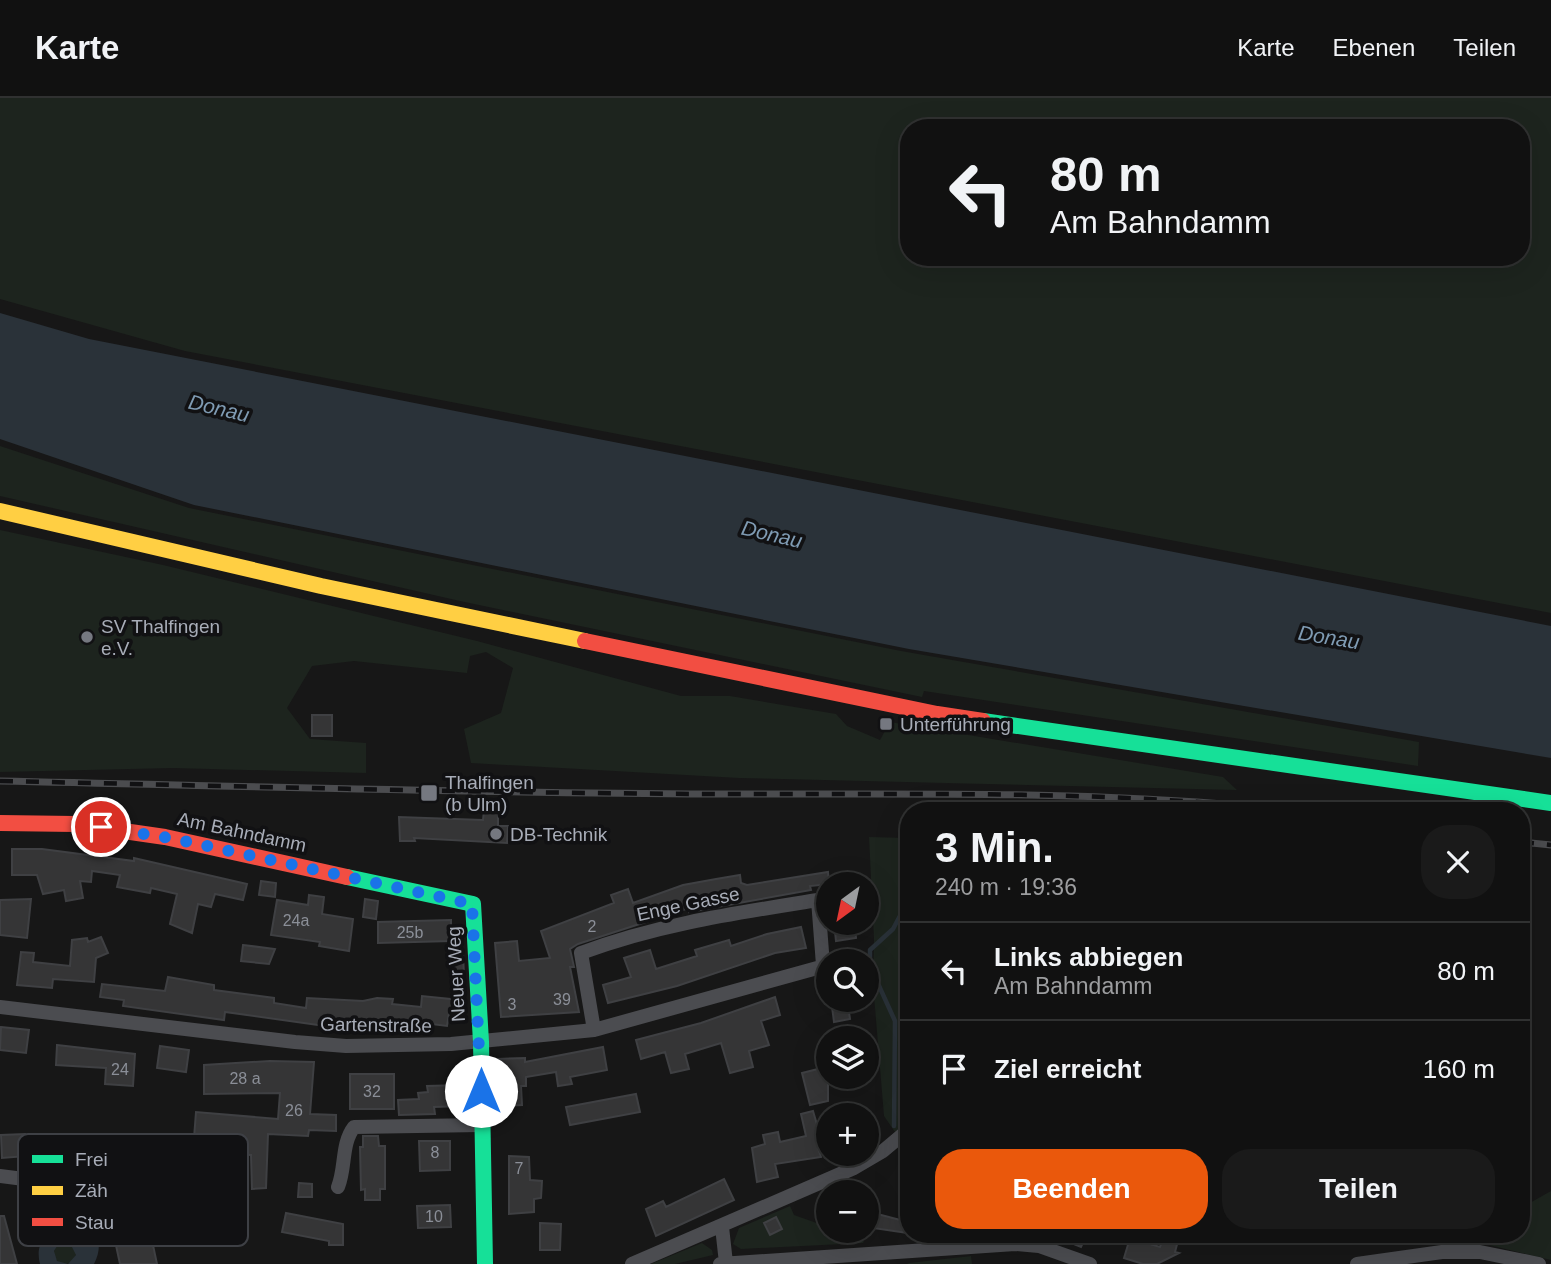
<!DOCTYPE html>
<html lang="de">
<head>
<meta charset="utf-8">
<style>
  :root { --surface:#111; --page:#1a1a1a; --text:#f1f3f6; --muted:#9c9d9f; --line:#303131; --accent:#ea580c }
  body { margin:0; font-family:Helvetica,sans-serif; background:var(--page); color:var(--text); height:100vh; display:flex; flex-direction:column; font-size:26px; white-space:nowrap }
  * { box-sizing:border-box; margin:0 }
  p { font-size:23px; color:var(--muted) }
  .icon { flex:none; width:38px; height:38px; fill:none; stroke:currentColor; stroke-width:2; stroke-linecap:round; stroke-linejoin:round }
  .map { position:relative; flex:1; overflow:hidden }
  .sheet { position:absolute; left:900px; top:704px; width:630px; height:441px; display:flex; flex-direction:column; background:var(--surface); border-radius:28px; box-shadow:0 7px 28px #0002,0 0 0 2px var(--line) }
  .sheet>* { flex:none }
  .guide { position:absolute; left:900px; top:21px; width:630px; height:147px; border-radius:28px; box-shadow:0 7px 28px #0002,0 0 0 2px var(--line); background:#111; color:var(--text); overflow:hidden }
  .needle { width:46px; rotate:213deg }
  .tools { position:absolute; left:816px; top:774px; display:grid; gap:14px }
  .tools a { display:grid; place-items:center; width:63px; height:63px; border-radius:50%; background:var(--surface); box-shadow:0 7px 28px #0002,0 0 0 2px var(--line); font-size:35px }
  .pin { position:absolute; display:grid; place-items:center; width:60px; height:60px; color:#fff; margin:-30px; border:4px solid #fff; border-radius:50%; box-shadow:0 2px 7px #0007 }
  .me { position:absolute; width:77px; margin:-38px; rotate:0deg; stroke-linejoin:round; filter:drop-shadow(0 0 5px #0008) }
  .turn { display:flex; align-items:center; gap:24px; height:147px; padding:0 35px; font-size:32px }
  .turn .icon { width:91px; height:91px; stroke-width:2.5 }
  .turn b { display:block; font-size:49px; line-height:60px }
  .round { display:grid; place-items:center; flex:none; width:74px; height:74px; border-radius:28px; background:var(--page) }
  .summary { display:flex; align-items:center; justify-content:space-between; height:119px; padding:0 35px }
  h1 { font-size:42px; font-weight:700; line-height:52px }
  .primary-button { display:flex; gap:14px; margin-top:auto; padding:14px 35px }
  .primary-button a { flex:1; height:80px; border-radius:28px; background:var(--accent); color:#fff; font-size:28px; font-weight:700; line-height:80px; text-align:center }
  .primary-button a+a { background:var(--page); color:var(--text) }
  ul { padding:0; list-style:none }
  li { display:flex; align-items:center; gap:21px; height:98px; padding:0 35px; border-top:2px solid var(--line) }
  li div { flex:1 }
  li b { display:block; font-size:26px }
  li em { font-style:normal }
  header { display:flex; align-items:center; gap:42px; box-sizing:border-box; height:98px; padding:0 35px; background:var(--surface); border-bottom:2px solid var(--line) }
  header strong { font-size:33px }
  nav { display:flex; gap:38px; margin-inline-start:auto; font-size:24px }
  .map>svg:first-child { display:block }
  .green { fill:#1d241e; fill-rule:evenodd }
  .water { fill:#2a3239; fill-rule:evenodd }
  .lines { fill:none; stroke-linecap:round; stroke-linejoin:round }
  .stream { stroke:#2a3239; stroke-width:4.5 }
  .building { fill:#353536; stroke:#3f4043; stroke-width:2 }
  .street { stroke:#4b4c50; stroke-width:14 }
  .fast { stroke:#16e098; stroke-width:16 }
  .slow { stroke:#ffcf43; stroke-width:16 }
  .jam { stroke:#f24e42; stroke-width:16 }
  .rail-casing { stroke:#4b4c4f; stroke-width:7 }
  .rail { stroke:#111113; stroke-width:4.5; stroke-dasharray:13; stroke-linecap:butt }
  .route { stroke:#1a73e8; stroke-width:12; stroke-dasharray:0 21.6 }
  .poi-dot { fill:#757880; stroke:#111113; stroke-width:2.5 }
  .labels { text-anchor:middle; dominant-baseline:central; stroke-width:7; stroke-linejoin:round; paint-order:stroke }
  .number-label { font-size:16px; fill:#8b8f98 }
  .poi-label { font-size:19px; fill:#a8adb8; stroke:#111113; text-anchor:start }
  .street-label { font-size:19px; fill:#a8adb8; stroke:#111113 }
  .water-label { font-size:21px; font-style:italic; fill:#7f9bb3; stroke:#111113 }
  .key { fill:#111113; stroke:#3e4045; stroke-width:2 }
  .key-label { font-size:19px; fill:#a8adb8 }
</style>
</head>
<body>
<header>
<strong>Karte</strong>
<nav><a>Karte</a><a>Ebenen</a><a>Teilen</a></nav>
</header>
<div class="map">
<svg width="1551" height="1166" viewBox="0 0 1551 1166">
  <rect width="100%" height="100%" fill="#171717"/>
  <path class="green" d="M0 0H1551V515L185 253 0 201ZM908 30H1521V159H908Z
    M0 348 189 410 901 553 1419 644 1418 668 924 593 922 599 460 503 0 398Z
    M0 432 163 467 477 543 681 598H730L836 616 847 628 880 642 890 624 1223 679 1237 692 739 680 471 665 464 631 501 615 513 570 486 554 470 558 467 575 354 563 312 568 287 610 310 641 366 645V675L173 670 0 674Z
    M869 739 908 740V1025L897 1037 884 1018 873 886 874 840Z
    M1551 1093V1162L1465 1141 1474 1136H1521V1110Z
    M790 1108 794 1117 828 1129V1132L864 1143 863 1145 741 1151 733 1146 739 1130Z
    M54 1155a11 11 0 1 1 22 0a11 11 0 1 1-22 0Z
    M702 1145 712 1152 713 1157 675 1166H651Z
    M971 1158 972 1166H907L909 1165Z"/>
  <path class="water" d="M0 215 89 241 1551 528V660L909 551 194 407 0 341Z
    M69 1124C95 1124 106 1142 94 1166H40C34 1144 49 1129 69 1124ZM65 1144 71 1147 76 1157 68 1166 57 1163 54 1153 59 1145Z"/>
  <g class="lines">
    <path class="stream" d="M894 1028 895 923 870 868V852L893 831 902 814 903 745"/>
  </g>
  <path class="building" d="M312 617H332V638H312Z
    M484 712H498V728H508L507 745 414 740 415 743H400L399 719 483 722Z
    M12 751H42L134 763V760L247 786 243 802 215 796 211 809 198 806 192 835 170 826 177 796 151 790 150 795 117 789 120 777 92 773 91 784 80 783 83 800 66 803 64 792 43 796 37 777H12Z
    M828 774 829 786 810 788 811 792 689 814V810L578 846 570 851 574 869H570L579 914 501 919 495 845 517 843 519 863 550 860 541 833 614 805 611 797 628 791 633 805 683 787 716 781 740 777 741 785 747 787Z
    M261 783 276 785 275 799 259 797Z
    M309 797 324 799 322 816 353 821 349 853 319 848 320 844 271 837 277 802 308 807Z
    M31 801 27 840 0 837V802Z
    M365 801 378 803 376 821 363 819Z
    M451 822V843L378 845V824Z
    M834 824H854L856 840 836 843Z
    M801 829 806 850 775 855 677 888 608 905 603 887 631 879 624 860 650 852 656 871 697 858 695 852 729 842 731 848 767 836Z
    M101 839 108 855 96 860 94 884 53 881 52 890 17 887 21 854 34 855 33 864 70 868 72 842 87 840 88 844Z
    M243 847 275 851 269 866 241 863Z
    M463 855 464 878H454L452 856Z
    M168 879 214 887V892L274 900V905L306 910 307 900 363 903 377 900 393 901 392 906 421 909 422 898 460 902 458 917 449 915 447 928 391 921V929L361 928V926L333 922V927H318L225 914 224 922 123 908 124 902 100 899 102 886 165 893Z
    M775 899 780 917 761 923 769 947 749 953 753 969 730 975 721 945 685 956 689 971 671 975 665 954 641 961 636 942 701 925Z
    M831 901H847L850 921 834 924Z
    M1 929 29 932 26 955 0 952Z
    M57 947 135 956 133 988 105 986 106 970 56 967Z
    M160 948 189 952 186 974 157 970Z
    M603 949 607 972 570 979 572 986 558 988 556 974 526 979V988H521L522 1007 502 1008 497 961 525 960V964Z
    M270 963 314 964 310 1016 336 1017V1033L309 1032 308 1038 268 1036 266 1090 252 1091 251 1057 193 1053 196 1014 278 1021 280 995 204 996V967Z
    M822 970 828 983V1003L810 1007 802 975Z
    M350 976H394V1011H350Z
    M461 987 462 1008 434 1009 435 1016 399 1017 398 1002 419 1001 418 995 428 994 427 988Z
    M636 996 640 1014 570 1027 566 1009Z
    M813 1013 818 1030 828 1027V1047L818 1050 821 1059 775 1066 778 1079 757 1084 752 1050 765 1046 763 1037 778 1034 780 1044 806 1038 801 1016Z
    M25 1036 26 1043 65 1042V1048L105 1051 162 1050V1044L185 1043V1066H175L171 1072H145V1075H134L131 1079 121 1073 95 1072 92 1075 89 1072 74 1071V1064L40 1065V1062H27L26 1058 2 1060 1 1037Z
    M363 1038H378L379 1048H385V1091H380V1102H365V1091L361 1092 360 1049H363Z
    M419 1043H450V1072L420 1073Z
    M509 1058 529 1059 530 1082 542 1083 541 1100 534 1101V1114L509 1116Z
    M724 1081 734 1102 656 1138 646 1111 663 1103 666 1109Z
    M299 1085 312 1086V1099H298Z
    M450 1107 451 1129 418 1130 417 1108Z
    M866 1113 908 1124V1135L866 1129Z
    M286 1115 343 1126V1147H329V1143L282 1134Z
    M0 1118H4L17 1166H0Z
    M776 1119 782 1131 770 1137 764 1125Z
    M540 1125 561 1126 560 1152H540Z
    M150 1133 157 1166H120L114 1138Z
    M1049 1136H1079L1086 1138 1081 1149Z
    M1165 1136 1179 1139 1175 1154 1179 1155 1157 1166H1143L1124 1160 1130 1140 1160 1149Z"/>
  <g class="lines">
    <path class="street" d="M0 909 295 944 346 948 451 946 594 932 828 867
      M594 932 581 855C658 826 737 815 818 802L823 867
      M0 1078 101 1091H150L240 1075
      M338 1089C346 1069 341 1046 354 1029L481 1027
      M722 1129 726 1165
      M632 1166 854 1070 883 1053 908 1032
      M720 1166 1015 1146 1039 1148 1090 1166
      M1357 1166 1442 1154H1480L1539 1166"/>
    <path class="fast" d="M983 623 1551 705
      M347 779 473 806 481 944 485 1166"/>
    <path class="slow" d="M0 413 321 488 585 543"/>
    <path class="jam" d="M585 543 937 616 983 623
      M0 725 75 726 165 739 347 779"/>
    <defs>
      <path id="rail" d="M0 683C237 688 475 695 712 696 903 697 1097 691 1288 712
        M1521 744 1551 747"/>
    </defs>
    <use href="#rail" class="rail-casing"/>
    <use href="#rail" class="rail"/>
  </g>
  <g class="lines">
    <path class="route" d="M101 729 175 741 472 806 481 993"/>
  </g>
  <g class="poi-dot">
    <circle cx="87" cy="539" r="7"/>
    <rect x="879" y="619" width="14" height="14" rx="3.5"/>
    <rect x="420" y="686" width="18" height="18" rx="3.5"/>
    <circle cx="496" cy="736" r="7"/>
  </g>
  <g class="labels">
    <g class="number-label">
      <text x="296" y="822">24a</text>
      <text x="592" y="828">2</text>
      <text x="410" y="834">25b</text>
      <text x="562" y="901">39</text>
      <text x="512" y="906">3</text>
      <text x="120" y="971">24</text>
      <text x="245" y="980">28 a</text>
      <text x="372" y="993">32</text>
      <text x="294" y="1012">26</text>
      <text x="435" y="1054">8</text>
      <text x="519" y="1070">7</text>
      <text x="434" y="1118">10</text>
    </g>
    <g class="poi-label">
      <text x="101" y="528">SV Thalfingen<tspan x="101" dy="22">e.V.</tspan></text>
      <text x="900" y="626">Unterführung</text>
      <text x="445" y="684">Thalfingen<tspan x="445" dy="22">(b Ulm)</tspan></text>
      <text x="510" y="736">DB-Technik</text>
    </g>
    <g class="street-label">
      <text transform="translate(242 734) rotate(12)">Am Bahndamm</text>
      <text transform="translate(688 806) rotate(-12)">Enge Gasse</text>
      <text transform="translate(456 876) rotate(-93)">Neuer Weg</text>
      <text transform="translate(376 927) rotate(1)">Gartenstraße</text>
    </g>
    <g class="water-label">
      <text transform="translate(219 310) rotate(13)">Donau</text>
      <text transform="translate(772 436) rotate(13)">Donau</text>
      <text transform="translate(1329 539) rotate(9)">Donau</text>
    </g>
  </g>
  <rect x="18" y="1036" width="230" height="112" rx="10" class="key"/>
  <rect x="32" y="1057" width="31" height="8" fill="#16e098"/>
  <rect x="32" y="1088" width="31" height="9" fill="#ffcf43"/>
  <rect x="32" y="1120" width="31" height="8" fill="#f24e42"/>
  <g class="key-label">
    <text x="75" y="1068">Frei</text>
    <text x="75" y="1099">Zäh</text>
    <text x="75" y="1131">Stau</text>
  </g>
</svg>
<div class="tools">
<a><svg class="needle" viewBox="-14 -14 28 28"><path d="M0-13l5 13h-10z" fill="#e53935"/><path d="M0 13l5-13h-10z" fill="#9c9d9f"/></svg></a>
<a><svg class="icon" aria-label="search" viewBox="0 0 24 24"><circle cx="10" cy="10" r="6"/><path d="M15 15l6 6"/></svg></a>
<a><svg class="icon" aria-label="layers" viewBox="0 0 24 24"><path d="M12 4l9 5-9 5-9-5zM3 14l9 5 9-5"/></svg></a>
<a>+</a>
<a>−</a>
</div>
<div class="pin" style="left:101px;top:729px;background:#d93025"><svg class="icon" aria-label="arrive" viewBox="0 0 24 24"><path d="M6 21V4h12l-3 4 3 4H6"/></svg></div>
<svg class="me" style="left:481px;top:993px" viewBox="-20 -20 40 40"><circle r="19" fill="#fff"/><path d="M0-13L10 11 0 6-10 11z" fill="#1a73e8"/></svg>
<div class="guide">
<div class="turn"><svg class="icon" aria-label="left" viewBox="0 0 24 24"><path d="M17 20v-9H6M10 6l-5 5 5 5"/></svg><div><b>80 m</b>Am Bahndamm</div></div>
</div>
<section class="sheet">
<div class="summary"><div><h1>3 Min.</h1><p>240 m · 19:36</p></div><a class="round"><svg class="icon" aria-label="close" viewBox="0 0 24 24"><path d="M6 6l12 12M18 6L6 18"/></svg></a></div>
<ul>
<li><svg class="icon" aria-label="left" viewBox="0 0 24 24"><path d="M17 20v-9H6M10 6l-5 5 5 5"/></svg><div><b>Links abbiegen</b><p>Am Bahndamm</p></div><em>80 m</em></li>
<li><svg class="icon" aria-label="arrive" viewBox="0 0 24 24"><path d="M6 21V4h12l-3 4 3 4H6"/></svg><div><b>Ziel erreicht</b></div><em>160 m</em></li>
</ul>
<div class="primary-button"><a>Beenden</a><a>Teilen</a></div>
</section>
</div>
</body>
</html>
